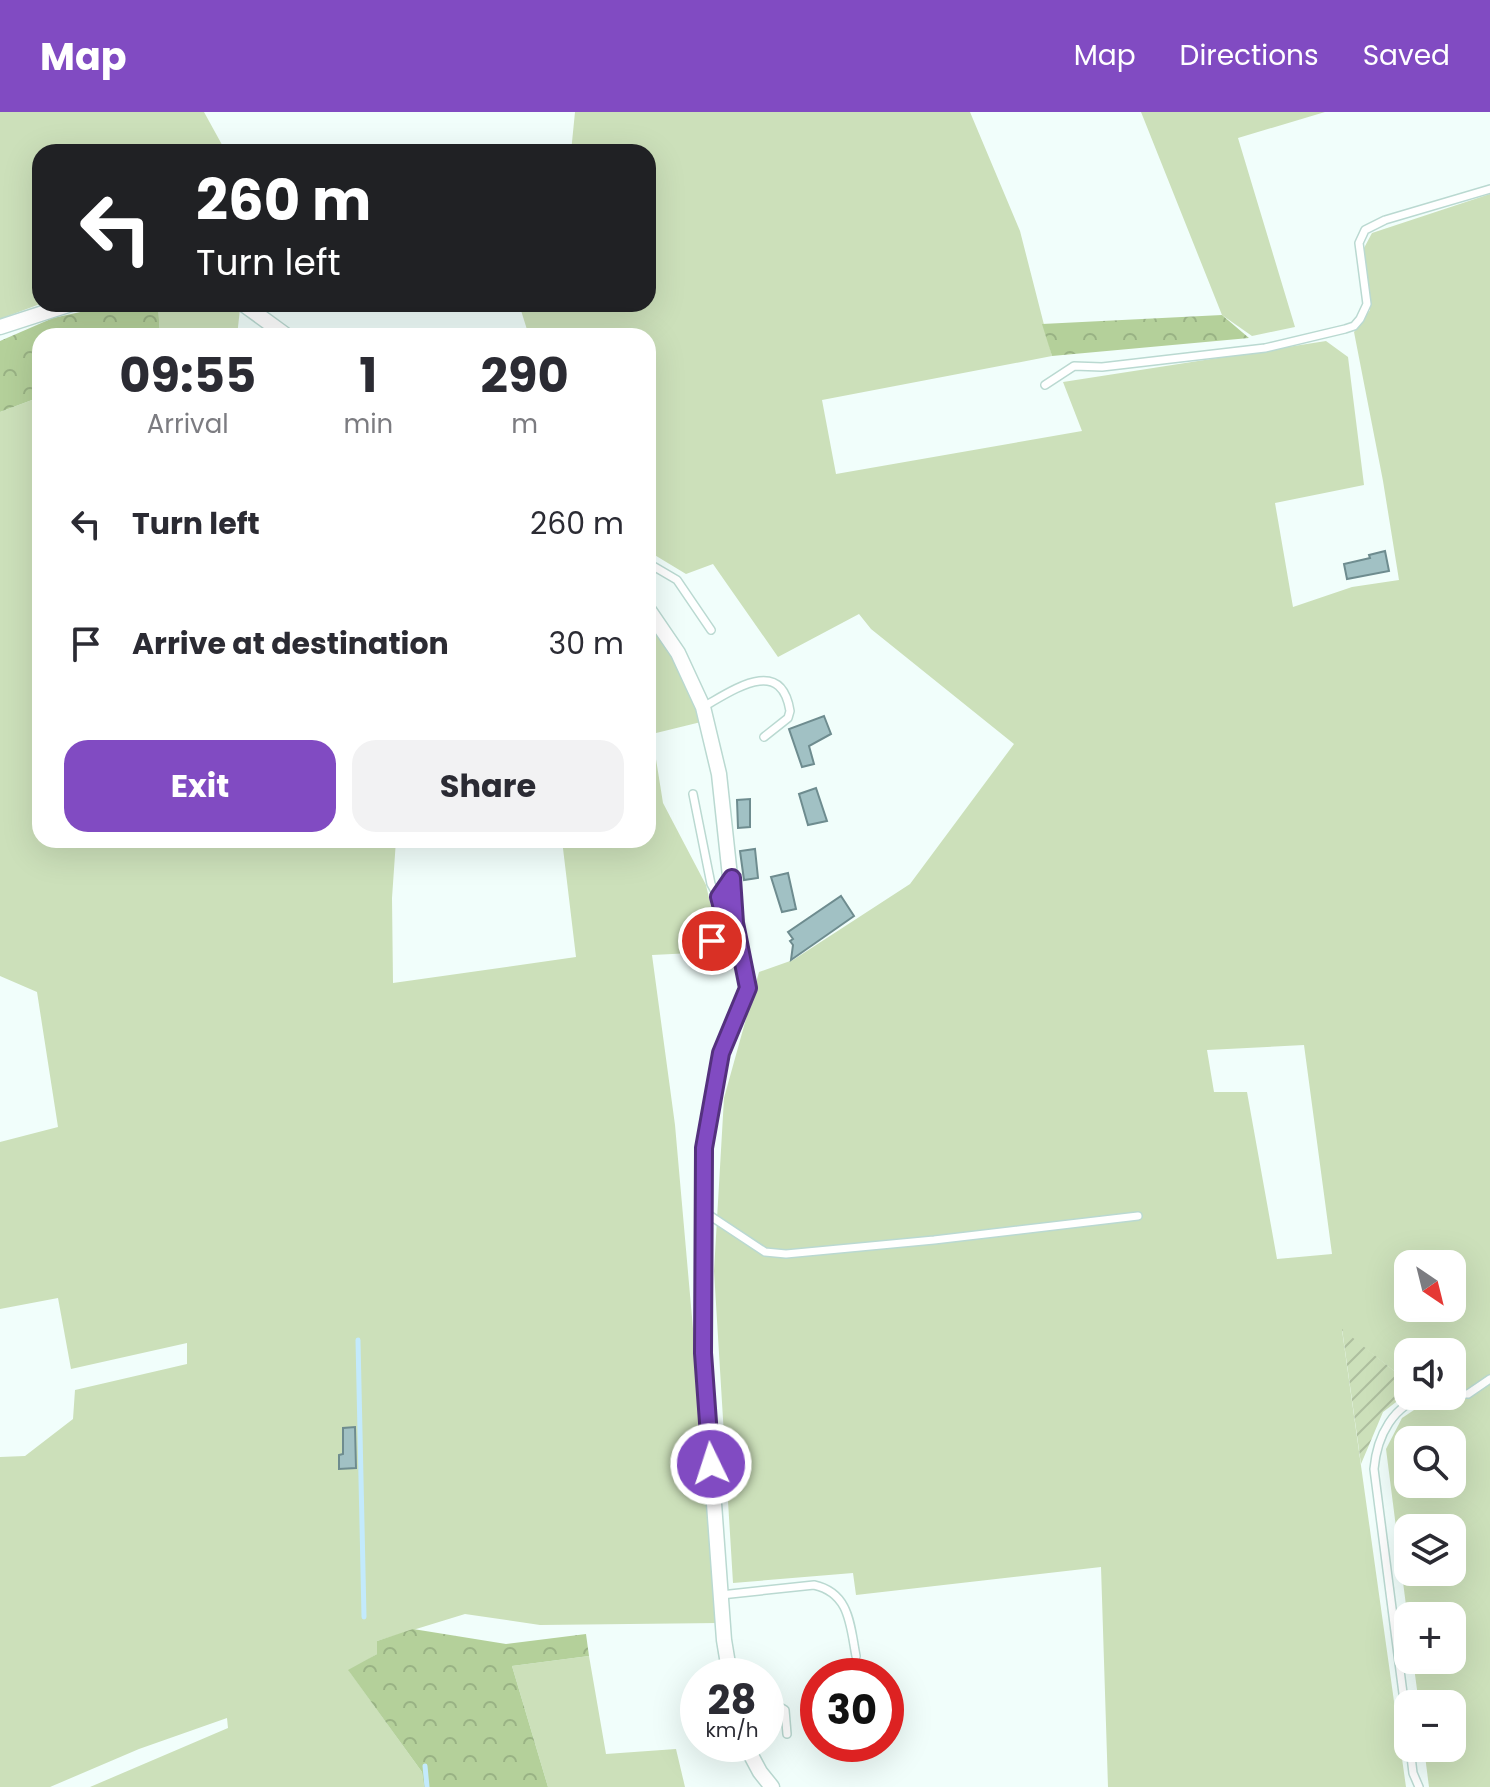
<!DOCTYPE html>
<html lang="en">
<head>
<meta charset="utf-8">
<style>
  :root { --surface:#fff; --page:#f2f2f3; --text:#2b2b33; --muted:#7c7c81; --accent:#814bc2 }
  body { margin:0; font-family:Poppins,sans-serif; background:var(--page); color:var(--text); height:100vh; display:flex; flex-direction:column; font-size:30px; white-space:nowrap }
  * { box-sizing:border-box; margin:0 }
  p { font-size:26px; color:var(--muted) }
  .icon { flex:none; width:44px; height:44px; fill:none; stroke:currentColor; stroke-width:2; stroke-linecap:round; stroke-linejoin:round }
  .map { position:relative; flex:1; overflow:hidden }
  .details { position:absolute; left:32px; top:216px; width:624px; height:520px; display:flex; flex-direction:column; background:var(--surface); border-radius:24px; box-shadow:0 8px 32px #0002 }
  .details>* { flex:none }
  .banner { position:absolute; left:32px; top:32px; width:624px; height:168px; border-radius:24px; box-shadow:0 8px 32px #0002; background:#202124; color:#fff; overflow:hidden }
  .needle { width:52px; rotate:145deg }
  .fabs { position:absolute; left:1394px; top:1138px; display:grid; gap:16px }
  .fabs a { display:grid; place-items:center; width:72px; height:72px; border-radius:16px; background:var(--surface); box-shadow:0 8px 32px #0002; font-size:40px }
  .speed { position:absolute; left:680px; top:1546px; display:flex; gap:16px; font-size:40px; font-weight:700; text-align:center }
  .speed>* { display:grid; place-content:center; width:104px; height:104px; border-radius:50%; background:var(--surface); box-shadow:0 8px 32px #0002; line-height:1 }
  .speed small { font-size:20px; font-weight:400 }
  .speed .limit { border:12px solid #d22; background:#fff; color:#111 }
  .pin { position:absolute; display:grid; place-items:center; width:68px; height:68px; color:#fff; margin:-34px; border:4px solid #fff; border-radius:50%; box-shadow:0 2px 8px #0007 }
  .me { position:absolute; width:88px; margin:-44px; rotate:356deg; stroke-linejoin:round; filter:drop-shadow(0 0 6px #0008) }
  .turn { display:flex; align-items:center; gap:28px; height:168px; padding:0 32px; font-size:36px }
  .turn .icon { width:104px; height:104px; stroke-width:2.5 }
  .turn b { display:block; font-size:56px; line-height:68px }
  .eta { display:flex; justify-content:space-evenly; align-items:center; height:136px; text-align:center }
  .eta b { font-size:48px; font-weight:700; line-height:56px }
  .cta { display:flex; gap:16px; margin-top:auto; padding:16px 32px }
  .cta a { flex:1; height:92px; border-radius:24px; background:var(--accent); color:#fff; font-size:32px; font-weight:700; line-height:92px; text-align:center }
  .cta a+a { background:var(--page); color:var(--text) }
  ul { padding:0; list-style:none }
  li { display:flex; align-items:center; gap:24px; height:120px; padding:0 32px }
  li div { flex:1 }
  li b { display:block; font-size:30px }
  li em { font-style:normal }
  header { display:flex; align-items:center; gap:48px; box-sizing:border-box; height:112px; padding:0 40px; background:var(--accent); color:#fff }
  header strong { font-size:38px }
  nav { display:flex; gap:44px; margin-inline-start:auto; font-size:28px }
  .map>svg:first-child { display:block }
  .green { fill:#cce0ba; fill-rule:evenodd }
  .forest { fill:url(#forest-crowns) }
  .garden { fill:url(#garden-furrows) }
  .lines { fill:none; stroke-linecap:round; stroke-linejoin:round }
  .stream { stroke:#c3eafc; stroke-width:5 }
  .building { fill:#a1c1c4; stroke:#6e8c8f; stroke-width:2 }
  .service-casing { stroke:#bad9d1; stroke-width:10 }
  .minor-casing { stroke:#bad9d1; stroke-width:17 }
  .service { stroke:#fff; stroke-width:7 }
  .minor { stroke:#fff; stroke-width:14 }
  .route-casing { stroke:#54317e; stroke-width:20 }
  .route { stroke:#814bc2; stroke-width:14 }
</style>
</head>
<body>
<header>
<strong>Map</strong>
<nav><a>Map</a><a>Directions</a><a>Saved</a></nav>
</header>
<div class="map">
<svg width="1490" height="1675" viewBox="0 0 1490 1675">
  <defs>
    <pattern id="forest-crowns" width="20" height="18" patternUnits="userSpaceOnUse" patternTransform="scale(2)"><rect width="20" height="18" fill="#b4d09a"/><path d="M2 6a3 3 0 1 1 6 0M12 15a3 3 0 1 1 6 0" fill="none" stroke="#99b284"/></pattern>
    <pattern id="garden-furrows" width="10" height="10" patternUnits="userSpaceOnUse" patternTransform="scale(2)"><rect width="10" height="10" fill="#cce0ba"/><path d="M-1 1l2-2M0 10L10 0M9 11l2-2" fill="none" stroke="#aebf9f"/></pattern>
  </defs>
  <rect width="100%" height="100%" fill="#f1fefb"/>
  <path class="green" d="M0 0H204L226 40H40V192L0 207Z
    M575 0H970L1020 119 1052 244 822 288 836 362 1082 319 1063 270 1326 229 1348 245 1364 373 1275 391 1293 495 1352 475 1399 468 1383 369 1354 220 1370 198 1364 136 1372 121 1490 82V1675H1429L1424 1636H1452V1592H1419L1413 1548H1452V1504H1408V1509L1386 1337 1402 1306 1429 1288V1284H1452V1240H1408V1263L1398 1262 1342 1218 1406 1675H1108L1101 1455 856 1483 853 1461 733 1471 714 1159 724 986 759 860 793 848 910 772 1014 632 871 517 859 502 778 545 713 452 686 462 648 439V224H529L519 192H648V40H571ZM1304 933 1332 1142 1277 1147 1247 980H1214L1207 938ZM1408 1152H1452V1196H1408ZM1408 1328H1452V1372H1408ZM1408 1416H1452V1460H1408Z
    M1141 0H1325L1238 26 1295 215 1252 224 1222 203Z
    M158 192H223L240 197 237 224H160Z
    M40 285V728H396L392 786 393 871 576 845 562 728H648V508L674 547 701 610 652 622 663 691 706 773 713 803 693 841 652 843 675 1013 719 1511 540 1513 465 1502 377 1529V1542L349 1559 422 1660 424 1675H90L228 1616 227 1606 139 1637 50 1675H0V1345L25 1344 73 1307 75 1278 187 1252V1231L71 1257 58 1186 0 1197V1030L58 1015 37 880 0 864V300Z
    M589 1544 606 1642 676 1637 685 1675H548L512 1554Z"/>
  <path class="forest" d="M117 192H158L160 224H40V285L0 300V229L53 206Z
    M1222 203 1249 226 1052 244 1042 212Z
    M413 1517 506 1532 586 1522 589 1544 512 1554 548 1675H424L422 1660 348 1558 377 1542V1529Z"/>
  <path class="garden" d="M1342 1217 1398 1262 1408 1263V1281L1383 1300 1361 1352Z"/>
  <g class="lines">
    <path class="stream" d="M358 1228 364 1505
      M425 1654 427 1675"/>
  </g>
  <path class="building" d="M1385 439 1389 459 1347 467 1344 452 1370 446 1369 443Z
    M824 604 831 622 809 634 814 652 802 655 789 617Z
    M816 676 827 709 808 713 799 682Z
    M750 687V715L738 716 737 688Z
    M755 737 758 766 744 768 740 739Z
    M788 761 796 797 782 800 771 765Z
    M841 784 854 804 791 848 793 833 790 829 793 827 788 820Z
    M355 1315 356 1356 339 1357V1343L343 1342V1316Z"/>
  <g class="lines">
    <defs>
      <path id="service" d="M1045 273 1074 254 1102 255 1265 236 1345 217 1354 214 1360 207 1367 192 1359 131 1365 118 1385 108 1490 77
        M648 451 677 468 711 518
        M703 595C732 579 781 543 790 599L788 606 764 625
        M693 682 711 772C726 797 722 803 712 829
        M706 1101 765 1140 786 1142 934 1128 1138 1104
        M1452 1282H1468L1490 1267
        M721 1483 814 1473C850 1481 850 1513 856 1544
        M766 1593 775 1592 785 1598 787 1622
        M1408 1620 1374 1357C1377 1324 1393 1292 1427 1284
        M1410 1636 1413 1661 1419 1675"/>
      <path id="minor" d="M243 192 287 224
        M0 215 71 192
        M648 497 678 541 703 595 719 662 735 811 748 876 721 941 704 1036 703 1241 724 1528 730 1564
        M745 1632 760 1660 772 1675"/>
    </defs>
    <use href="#service" class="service-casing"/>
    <use href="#minor" class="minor-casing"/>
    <use href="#service" class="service"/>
    <use href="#minor" class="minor"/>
  </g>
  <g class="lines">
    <defs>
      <path id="route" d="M711 1352 703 1241 704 1036 721 941 748 876 735 811 732 766 719 785 723 800 712 829"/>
    </defs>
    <use href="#route" class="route-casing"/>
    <use href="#route" class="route"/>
  </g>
</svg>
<div class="fabs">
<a><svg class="needle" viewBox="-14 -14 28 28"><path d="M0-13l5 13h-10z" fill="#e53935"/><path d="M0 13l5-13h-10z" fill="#7c7c81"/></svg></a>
<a><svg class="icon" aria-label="sound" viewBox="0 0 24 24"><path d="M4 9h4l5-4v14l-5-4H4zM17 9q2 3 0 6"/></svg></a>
<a><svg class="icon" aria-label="search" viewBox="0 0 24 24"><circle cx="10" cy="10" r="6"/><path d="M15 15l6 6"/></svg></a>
<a><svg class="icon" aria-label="layers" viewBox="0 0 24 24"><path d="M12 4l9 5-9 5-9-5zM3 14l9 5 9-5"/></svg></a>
<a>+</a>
<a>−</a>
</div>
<div class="speed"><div>28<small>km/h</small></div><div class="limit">30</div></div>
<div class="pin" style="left:712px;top:829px;background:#d93025"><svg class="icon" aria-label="arrive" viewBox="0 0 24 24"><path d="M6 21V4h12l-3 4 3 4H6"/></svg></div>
<svg class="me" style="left:711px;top:1352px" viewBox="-20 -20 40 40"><circle r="17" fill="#814bc2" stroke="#fff" stroke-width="3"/><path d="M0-11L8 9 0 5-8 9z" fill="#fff"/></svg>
<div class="banner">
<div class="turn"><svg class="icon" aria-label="left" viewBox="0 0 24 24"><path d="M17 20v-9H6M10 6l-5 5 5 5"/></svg><div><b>260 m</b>Turn left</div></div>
</div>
<section class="details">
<div class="eta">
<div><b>09:55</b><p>Arrival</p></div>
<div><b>1</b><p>min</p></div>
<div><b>290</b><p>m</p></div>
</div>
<ul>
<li><svg class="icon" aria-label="left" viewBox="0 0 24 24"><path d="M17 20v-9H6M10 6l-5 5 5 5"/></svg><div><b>Turn left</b></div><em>260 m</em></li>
<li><svg class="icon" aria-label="arrive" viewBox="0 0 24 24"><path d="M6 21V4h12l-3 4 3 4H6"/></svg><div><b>Arrive at destination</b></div><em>30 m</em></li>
</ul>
<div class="cta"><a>Exit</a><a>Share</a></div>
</section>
</div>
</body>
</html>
